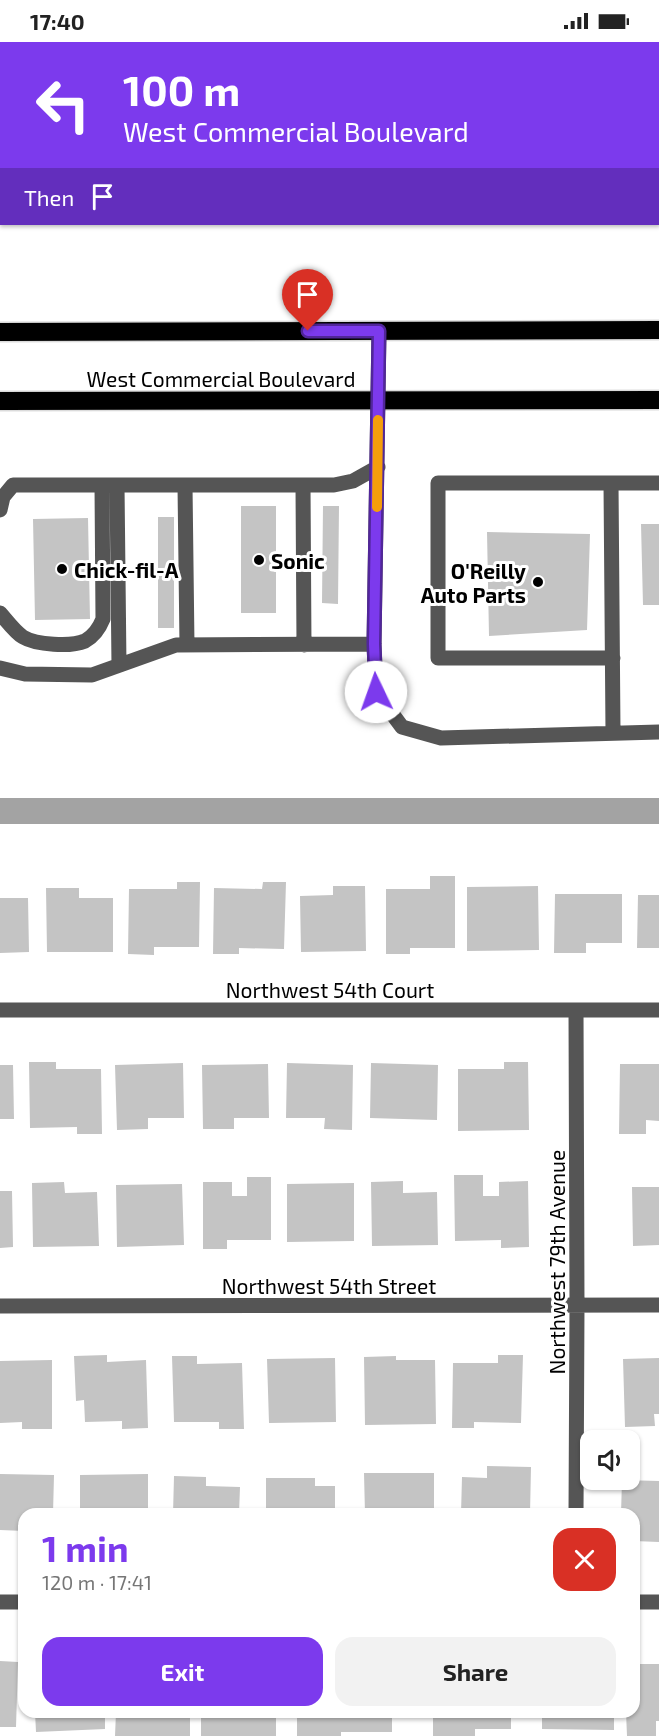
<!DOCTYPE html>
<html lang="en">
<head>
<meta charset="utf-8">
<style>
  :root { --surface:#fff; --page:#f2f2f2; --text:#222; --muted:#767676; --accent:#7c3aed }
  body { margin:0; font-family:"Exo 2",sans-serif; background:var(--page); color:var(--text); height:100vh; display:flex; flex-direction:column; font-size:22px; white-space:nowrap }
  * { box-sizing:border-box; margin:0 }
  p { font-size:20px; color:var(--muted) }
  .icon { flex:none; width:33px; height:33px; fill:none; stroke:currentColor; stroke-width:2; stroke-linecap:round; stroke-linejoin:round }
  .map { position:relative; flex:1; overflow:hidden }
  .side { position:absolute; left:18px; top:1466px; width:622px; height:210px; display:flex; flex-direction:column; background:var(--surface); border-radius:18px; box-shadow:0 2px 4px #0004 }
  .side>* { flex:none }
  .hud { position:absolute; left:0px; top:0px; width:660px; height:183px; box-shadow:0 2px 4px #0004; background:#7c3aed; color:#fff; overflow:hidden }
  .buttons { position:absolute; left:580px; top:1388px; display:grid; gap:12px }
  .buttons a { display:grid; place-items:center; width:60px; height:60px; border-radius:12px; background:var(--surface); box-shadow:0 2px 4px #0004; font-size:30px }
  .pin { position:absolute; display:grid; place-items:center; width:51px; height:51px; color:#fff; margin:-62px -26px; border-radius:50% 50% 50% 0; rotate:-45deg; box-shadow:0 0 6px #0007 }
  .pin .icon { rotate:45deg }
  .me { position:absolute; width:66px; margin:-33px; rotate:357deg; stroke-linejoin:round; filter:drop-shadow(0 0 4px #0008) }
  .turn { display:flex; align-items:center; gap:21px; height:126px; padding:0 24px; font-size:27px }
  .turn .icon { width:78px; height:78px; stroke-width:2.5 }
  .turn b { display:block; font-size:42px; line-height:51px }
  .then { display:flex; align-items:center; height:57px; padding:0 24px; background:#0003; gap:12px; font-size:22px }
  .round { display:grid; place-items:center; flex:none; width:63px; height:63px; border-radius:18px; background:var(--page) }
  .head { display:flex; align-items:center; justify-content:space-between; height:102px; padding:0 24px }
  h1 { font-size:36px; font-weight:700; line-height:45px; color:var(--accent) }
  .cta { display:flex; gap:12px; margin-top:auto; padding:12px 24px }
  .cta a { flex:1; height:69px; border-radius:18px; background:var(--accent); color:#fff; font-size:24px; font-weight:700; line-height:69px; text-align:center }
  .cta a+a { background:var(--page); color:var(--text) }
  .status { display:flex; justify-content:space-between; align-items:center; height:42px; padding:0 30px; background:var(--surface); direction:ltr }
  .status svg { height:16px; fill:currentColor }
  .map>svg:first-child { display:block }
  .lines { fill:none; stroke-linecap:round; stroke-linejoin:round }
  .canal { stroke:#a3a3a3; stroke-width:26 }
  .building { fill:#c4c4c4 }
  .highway-casing { stroke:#dbdbdb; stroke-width:21 }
  .minor { stroke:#555; stroke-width:15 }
  .highway { stroke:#000; stroke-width:18 }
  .route-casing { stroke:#51269a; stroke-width:15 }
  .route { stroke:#7c3aed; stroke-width:10 }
  .slow { stroke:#f59e0b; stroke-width:10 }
  .poi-dot { fill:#000; stroke:#fff; stroke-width:2 }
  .labels { text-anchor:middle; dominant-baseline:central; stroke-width:6; stroke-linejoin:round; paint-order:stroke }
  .street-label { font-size:21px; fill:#000; stroke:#fff }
  .poi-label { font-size:21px; font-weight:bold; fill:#000; stroke:#fff; text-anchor:start }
</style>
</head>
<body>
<div class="status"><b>17:40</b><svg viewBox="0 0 49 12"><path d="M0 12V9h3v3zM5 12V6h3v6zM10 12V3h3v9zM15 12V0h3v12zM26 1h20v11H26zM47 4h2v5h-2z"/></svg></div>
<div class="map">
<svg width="659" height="1694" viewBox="0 0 659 1694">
  <rect width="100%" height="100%" fill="#fff"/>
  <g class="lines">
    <path class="canal" d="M0 769H659"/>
  </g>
  <path class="building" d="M241 464H276V571H241Z
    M323 464H339L338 562 322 561Z
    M158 475H174V586H158Z
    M88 476 90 577 35 578 33 477Z
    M641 482H659V563H643Z
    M487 490 590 492 587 588 489 594Z
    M430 834H455V906H410V912H386V847H430Z
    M177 840H200L199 905H154V913L128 912 129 847H177Z
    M263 840H286L284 907 239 906V912H213L214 846 262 847Z
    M333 844H365L366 909 301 910 300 854 333 853Z
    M538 844 539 908 467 909V845Z
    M46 846H79V856H113V910H47Z
    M555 852H622V901H586V911H554Z
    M638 853H659V906H637Z
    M0 856H28L29 910 0 911Z
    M29 1020H56V1027H101L102 1092H77V1085L30 1086Z
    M504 1020H528L529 1088 458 1089V1027H504Z
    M183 1021 184 1076H148V1087L117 1088 115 1023Z
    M287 1021 353 1023 352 1088 324 1087 325 1076H286Z
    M371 1021 438 1023 437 1078 370 1076Z
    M268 1022 269 1076H234V1087H203L202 1023Z
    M620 1022H659V1079L646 1078V1092H619Z
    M0 1023H13L14 1077H0Z
    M454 1133H483V1154H499V1140L528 1139 529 1205 501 1206V1198L455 1199Z
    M247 1135H271V1198H227V1207H203V1140H232V1154H247Z
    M403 1139V1151L437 1150 438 1203 372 1204 371 1140Z
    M64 1140 65 1151 97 1150 99 1204 33 1205 32 1141Z
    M354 1141V1199L287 1200V1142Z
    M182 1142 184 1203 117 1205 116 1143Z
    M632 1145H659V1203L633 1204Z
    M0 1149H12L13 1205 0 1206Z
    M107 1313V1320L146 1318 148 1386 122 1387V1379L85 1380 84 1358 76 1359 74 1314Z
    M498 1313H523L521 1381 474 1380V1386H452L453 1321H498Z
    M172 1314H197V1322L242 1321 244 1387H219V1380H174Z
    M396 1314V1318H435L436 1382 365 1383 364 1315Z
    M335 1316 336 1380 269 1381 267 1317Z
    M659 1316V1372H654L655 1384 625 1385 623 1317Z
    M52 1318V1387H22V1380L0 1381V1319Z
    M487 1424 531 1425 530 1472H461L462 1435 487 1436Z
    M364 1431H434V1472H365Z
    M0 1432 54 1433 53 1472H24V1489L0 1488Z
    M148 1432V1472H80V1433Z
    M174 1434 206 1435V1444L240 1445 239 1472H173Z
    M266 1436H315V1444H335V1472H266Z
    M622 1438 659 1439V1500L634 1499V1472H621Z
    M0 1619 18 1620 16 1685H0Z
    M634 1622H659V1679H656V1694H627L626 1670H634Z
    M35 1670H105V1687L36 1690Z
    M116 1670H190V1694H115Z
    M201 1670H276V1694H201Z
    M297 1670H392V1690H341V1694H297Z
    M433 1670H511V1687H475V1694H433Z
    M542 1670H614V1688L542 1687Z"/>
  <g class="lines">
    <defs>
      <path id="highway" d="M0 290 659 288
        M0 359 659 358"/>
    </defs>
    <use href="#highway" class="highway-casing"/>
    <path class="minor" d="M379 289 374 602 376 650 402 685 441 696 659 690
      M611 441 613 690
      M117 443 119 623
      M185 443 187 603
      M303 443 304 603
      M0 468 3 455 13 443H334L353 439 378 425
      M0 571C7 579 15 590 23 595 36 603 71 605 85 599 94 594 99 587 103 577L102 443
      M613 616H438V441H659
      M0 626 25 632 92 633 176 603 374 602
      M0 968H659
      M576 968 577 1264 576 1472
      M0 1264 659 1263
      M0 1560H24
      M634 1560H659"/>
    <use href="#highway" class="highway"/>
  </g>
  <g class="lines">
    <defs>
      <path id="route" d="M308 289H379L374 602 376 650"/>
    </defs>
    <use href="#route" class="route-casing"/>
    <use href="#route" class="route"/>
    <path class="slow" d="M377 465 378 378"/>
  </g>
  <g class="poi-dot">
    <circle cx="259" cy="518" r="6"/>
    <circle cx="62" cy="527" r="6"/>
    <circle cx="538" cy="540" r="6"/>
  </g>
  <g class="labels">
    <g class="street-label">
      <text x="221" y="336">West Commercial Boulevard</text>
      <text x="330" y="947">Northwest 54th Court</text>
      <text transform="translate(556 1220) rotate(-90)">Northwest 79th Avenue</text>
      <text x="329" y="1243">Northwest 54th Street</text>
    </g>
    <g class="poi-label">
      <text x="271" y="518">Sonic</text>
      <text x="74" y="527">Chick-fil-A</text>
      <text x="526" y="528" text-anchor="end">O'Reilly<tspan x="526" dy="24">Auto Parts</tspan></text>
    </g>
  </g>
</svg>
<div class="buttons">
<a><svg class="icon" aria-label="sound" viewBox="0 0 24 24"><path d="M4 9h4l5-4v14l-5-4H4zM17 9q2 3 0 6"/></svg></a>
</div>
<div class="pin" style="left:308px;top:289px;background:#d93025"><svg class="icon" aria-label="arrive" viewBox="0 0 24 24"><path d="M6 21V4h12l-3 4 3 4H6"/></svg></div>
<svg class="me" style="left:376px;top:650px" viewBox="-20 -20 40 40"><circle r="19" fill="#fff"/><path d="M0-13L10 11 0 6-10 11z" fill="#7c3aed"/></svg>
<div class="hud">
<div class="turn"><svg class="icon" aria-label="left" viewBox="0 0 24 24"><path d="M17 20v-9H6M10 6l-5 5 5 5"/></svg><div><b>100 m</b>West Commercial Boulevard</div></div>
<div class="then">Then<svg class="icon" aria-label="arrive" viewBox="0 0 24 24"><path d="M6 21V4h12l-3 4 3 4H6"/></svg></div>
</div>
<section class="side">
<div class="head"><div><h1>1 min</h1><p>120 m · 17:41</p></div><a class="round" style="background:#d93025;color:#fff"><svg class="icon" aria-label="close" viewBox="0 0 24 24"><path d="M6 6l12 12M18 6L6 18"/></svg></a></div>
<div class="cta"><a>Exit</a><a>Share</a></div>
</section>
</div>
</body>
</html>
